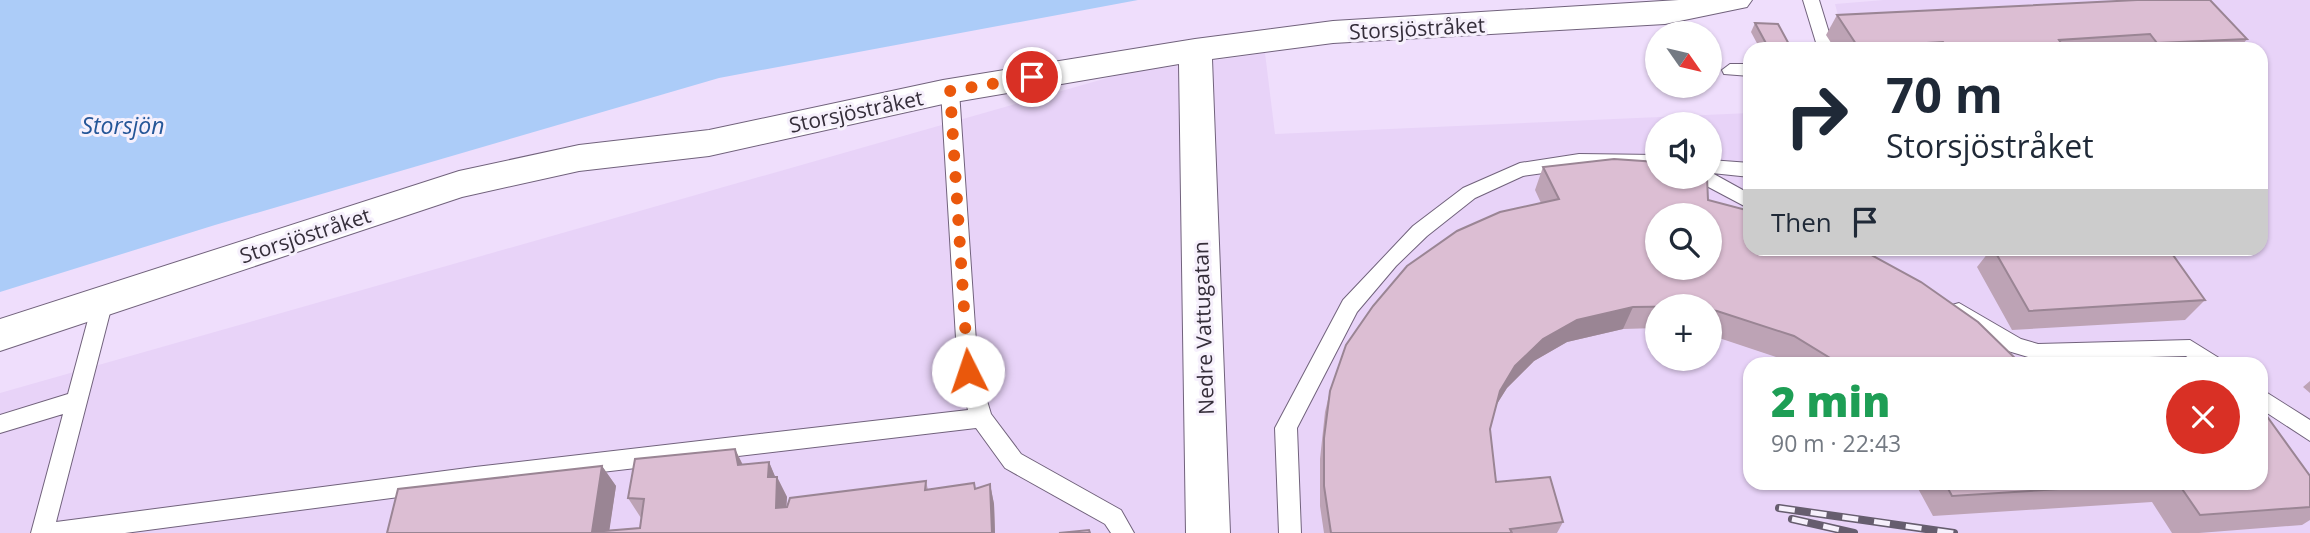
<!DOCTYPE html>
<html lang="en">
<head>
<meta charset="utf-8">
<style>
  :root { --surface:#fff; --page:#f6f6f7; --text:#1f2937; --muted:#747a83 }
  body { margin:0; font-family:"Open Sans",sans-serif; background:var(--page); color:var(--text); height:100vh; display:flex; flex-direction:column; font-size:26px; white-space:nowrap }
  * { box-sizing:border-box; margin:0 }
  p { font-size:23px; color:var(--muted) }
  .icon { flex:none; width:38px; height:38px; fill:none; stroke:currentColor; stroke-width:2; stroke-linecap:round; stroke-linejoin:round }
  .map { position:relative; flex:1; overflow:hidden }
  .drawer { position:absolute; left:1743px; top:357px; width:525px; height:133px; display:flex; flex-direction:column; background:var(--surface); border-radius:21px; box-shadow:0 2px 5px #0004 }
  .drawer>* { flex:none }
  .guide { position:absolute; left:1743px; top:42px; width:525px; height:214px; border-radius:21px; box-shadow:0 2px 5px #0004; background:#fff; color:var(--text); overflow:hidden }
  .needle { width:46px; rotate:124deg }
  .controls { position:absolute; left:1645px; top:21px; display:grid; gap:14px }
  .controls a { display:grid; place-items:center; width:77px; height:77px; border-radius:50%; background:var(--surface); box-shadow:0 2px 5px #0004; font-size:35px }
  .pin { position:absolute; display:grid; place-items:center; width:60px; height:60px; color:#fff; margin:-30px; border:4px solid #fff; border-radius:50%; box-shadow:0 2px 7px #0007 }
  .me { position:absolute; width:77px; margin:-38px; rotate:356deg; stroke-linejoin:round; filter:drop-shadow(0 0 5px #0008) }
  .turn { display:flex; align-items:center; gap:24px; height:147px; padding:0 28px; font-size:32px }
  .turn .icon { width:91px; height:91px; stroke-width:2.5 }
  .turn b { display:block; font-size:49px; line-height:60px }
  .then { display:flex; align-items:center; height:66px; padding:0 28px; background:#0003; gap:14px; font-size:26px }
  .round { display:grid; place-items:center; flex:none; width:74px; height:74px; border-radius:37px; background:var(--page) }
  .summary { display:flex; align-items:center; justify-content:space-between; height:119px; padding:0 28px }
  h1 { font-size:42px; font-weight:800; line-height:52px; color:#1e9e55 }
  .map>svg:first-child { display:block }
  .built { fill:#e8d3f8; fill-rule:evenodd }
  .water { fill:#acccf8 }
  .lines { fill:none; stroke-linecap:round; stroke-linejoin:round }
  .service-casing { stroke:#71627c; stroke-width:2 }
  .minor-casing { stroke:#71627c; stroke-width:2 }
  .service { fill:#fff; fill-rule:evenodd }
  .minor { fill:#fff; fill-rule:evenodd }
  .rail-casing { stroke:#665d6e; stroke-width:8 }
  .rail { stroke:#f6f0fc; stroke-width:5; stroke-dasharray:16; stroke-linecap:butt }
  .wall { fill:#bda3b5 }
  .shaded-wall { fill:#9a8594 }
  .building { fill:#dcbed3; stroke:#9a8594; stroke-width:2; fill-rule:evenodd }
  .route { stroke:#ea580c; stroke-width:12; stroke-dasharray:0 21.6 }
  .labels { text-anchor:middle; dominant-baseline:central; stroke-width:6; stroke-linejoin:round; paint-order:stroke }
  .street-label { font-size:21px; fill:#352e3a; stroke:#f6f0fc }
  .water-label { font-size:23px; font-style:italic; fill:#255698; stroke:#f6f0fc }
</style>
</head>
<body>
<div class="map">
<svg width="2310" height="533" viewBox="0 0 2310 533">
  <rect width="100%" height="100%" fill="#efdefc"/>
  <path class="built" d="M1884 0H2310V533H0V393L1121 74 1265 53 1275 134 1750 113V248H2261V49H1847L1835 4ZM1657 124H1710V177H1657ZM1657 215H1710V268H1657ZM1657 306H1710V359H1657ZM1750 364H2261V483H1750Z"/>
  <path class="water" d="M0 0H1138L719 78 215 225 0 292Z"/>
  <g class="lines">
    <defs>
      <path id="service" d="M1803 0H1819L1834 49H1818Z
        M1730 64H1750V76L1724 74 1722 70Z
        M950 85 959 91 978 371 991 414 1021 454 1121 510 1134 533H1111L1105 524 1005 468 976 428 475 487 125 533H31L63 414 0 433V415L68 394 93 301 96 295H110L113 301 56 522 475 467 968 410 958 371 941 91Z
        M1579 154 1657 155V168H1579L1523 176 1475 198 1427 236 1396 266 1357 312 1297 428 1301 533H1279L1275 428 1343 300 1413 226 1463 188 1520 163Z
        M1710 160 1750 163V177L1712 173 1750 194V209L1699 182 1696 177H1710Z
        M1959 303 2021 339 2038 344 2190 340 2219 358 2222 364H2197L2186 356 2038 360 2008 351 1952 317 1949 311 1952 305Z
        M2261 389 2310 420V441L2261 409Z"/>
      <path id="minor" d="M1679 0H1752L1747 7 1665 24 1333 43 1212 59 1230 533H1186L1179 64 943 104 709 156 579 171 462 197 0 351V319L459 171 579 145 709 130 943 80 1195 39 1333 21Z"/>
    </defs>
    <use href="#service" class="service-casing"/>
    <use href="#minor" class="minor-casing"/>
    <use href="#service" class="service"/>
    <use href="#minor" class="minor"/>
    <defs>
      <path id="rail" d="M1779 508 1954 533
        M1792 519 1854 533"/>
    </defs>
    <use href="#rail" class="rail-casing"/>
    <use href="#rail" class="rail"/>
  </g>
  <path class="wall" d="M1837 15 2247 39 2239 49H1835L1826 35Z
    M1755 23 1791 48V49H1760L1751 32Z
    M1543 167 1708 200 2021 364H1790L1779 358 1710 335V306H1657V328L1623 329 1567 342 1534 361 1507 388 1496 405 1490 429 1496 482 1563 522 1557 533H1324L1320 506V459L1325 412 1330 391 1541 203 1535 190Z
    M1992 248H2168L2205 300 2185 320 2012 330 1977 267Z
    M2310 381V393L2303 387Z
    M735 449 743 465 769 462 775 477H777L787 497 786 507 926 481 928 490 974 483 975 489 990 484 994 504 995 533H387L602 466 616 486 609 530 640 528 641 518 628 498Z
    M2310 476V520L2302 525 2199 533H2172L2152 502 1933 516 1915 483H2261Z"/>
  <path class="shaded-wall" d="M1633 307 1623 329 1567 342 1534 361 1507 388 1492 412 1500 391 1515 366 1543 339 1577 320Z
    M735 449 745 470 738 465Z
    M769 462 777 481V477L787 497 785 528 776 508 768 477Z
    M602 466 616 486 609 533 592 532Z
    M990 484 994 504 995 533H992Z"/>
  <path class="building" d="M2137 0H2210L2247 39 2157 43 2150 34 2059 40 2061 43 1949 49 1943 42 1858 47 1837 15Z
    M1755 23 1778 24 1791 48 1768 47Z
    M1614 159 1657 162V177H1707L1708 200 1750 211V248H1858L1864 251 1921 282 1978 322 2021 364H1840L1794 336 1717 311 1710 310V306L1633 307 1577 320 1543 339 1515 366 1500 391 1490 429 1496 482 1550 477 1563 522 1510 529 1512 533H1331L1324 486V438L1330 391 1346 345 1373 306 1407 266 1457 231 1500 212 1559 199 1543 167ZM1657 215H1710V268H1657Z
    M1993 248H2168L2205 300 2029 311Z
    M2261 408 2310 476V507L2200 515 2178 483H2261Z
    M735 449 738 465 769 462 768 477H777L776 508 787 507 790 498 926 481 925 490 974 483 975 489 990 484 992 533H387L398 489 602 466 592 532 640 528 644 499 628 498 635 459Z
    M1945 483H2152L1952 496Z
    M1089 530 1090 533H1059Z"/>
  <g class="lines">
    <path class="route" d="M968 371 950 91 1032 77"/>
  </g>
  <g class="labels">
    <g class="street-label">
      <text transform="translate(1417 28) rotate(-3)">Storsjöstråket</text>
      <text transform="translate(856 111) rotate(-12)">Storsjöstråket</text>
      <text transform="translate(305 235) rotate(-18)">Storsjöstråket</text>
      <text transform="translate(1203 328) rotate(-92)">Nedre Vattugatan</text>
    </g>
    <g class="water-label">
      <text x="123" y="125">Storsjön</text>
    </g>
  </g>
</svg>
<div class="controls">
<a><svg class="needle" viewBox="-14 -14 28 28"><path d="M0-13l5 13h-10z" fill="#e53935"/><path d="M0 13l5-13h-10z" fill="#747a83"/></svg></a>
<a><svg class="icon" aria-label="sound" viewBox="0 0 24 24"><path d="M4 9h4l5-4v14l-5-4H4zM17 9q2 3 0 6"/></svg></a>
<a><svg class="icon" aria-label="search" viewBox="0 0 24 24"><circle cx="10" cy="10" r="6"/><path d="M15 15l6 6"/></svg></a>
<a>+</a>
</div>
<div class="pin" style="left:1032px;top:77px;background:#d93025"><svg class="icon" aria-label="arrive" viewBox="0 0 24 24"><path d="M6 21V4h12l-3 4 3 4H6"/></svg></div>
<svg class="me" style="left:968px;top:371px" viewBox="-20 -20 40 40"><circle r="19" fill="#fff"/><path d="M0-13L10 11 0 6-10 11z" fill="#ea580c"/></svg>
<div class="guide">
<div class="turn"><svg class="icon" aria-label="right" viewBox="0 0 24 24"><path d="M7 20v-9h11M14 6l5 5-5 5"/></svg><div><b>70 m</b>Storsjöstråket</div></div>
<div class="then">Then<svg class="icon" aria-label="arrive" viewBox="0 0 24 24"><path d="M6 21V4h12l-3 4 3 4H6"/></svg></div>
</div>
<section class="drawer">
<div class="summary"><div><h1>2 min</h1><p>90 m · 22:43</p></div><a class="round" style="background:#d93025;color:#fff"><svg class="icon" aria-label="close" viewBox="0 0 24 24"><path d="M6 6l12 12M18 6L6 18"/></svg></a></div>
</section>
</div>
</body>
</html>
